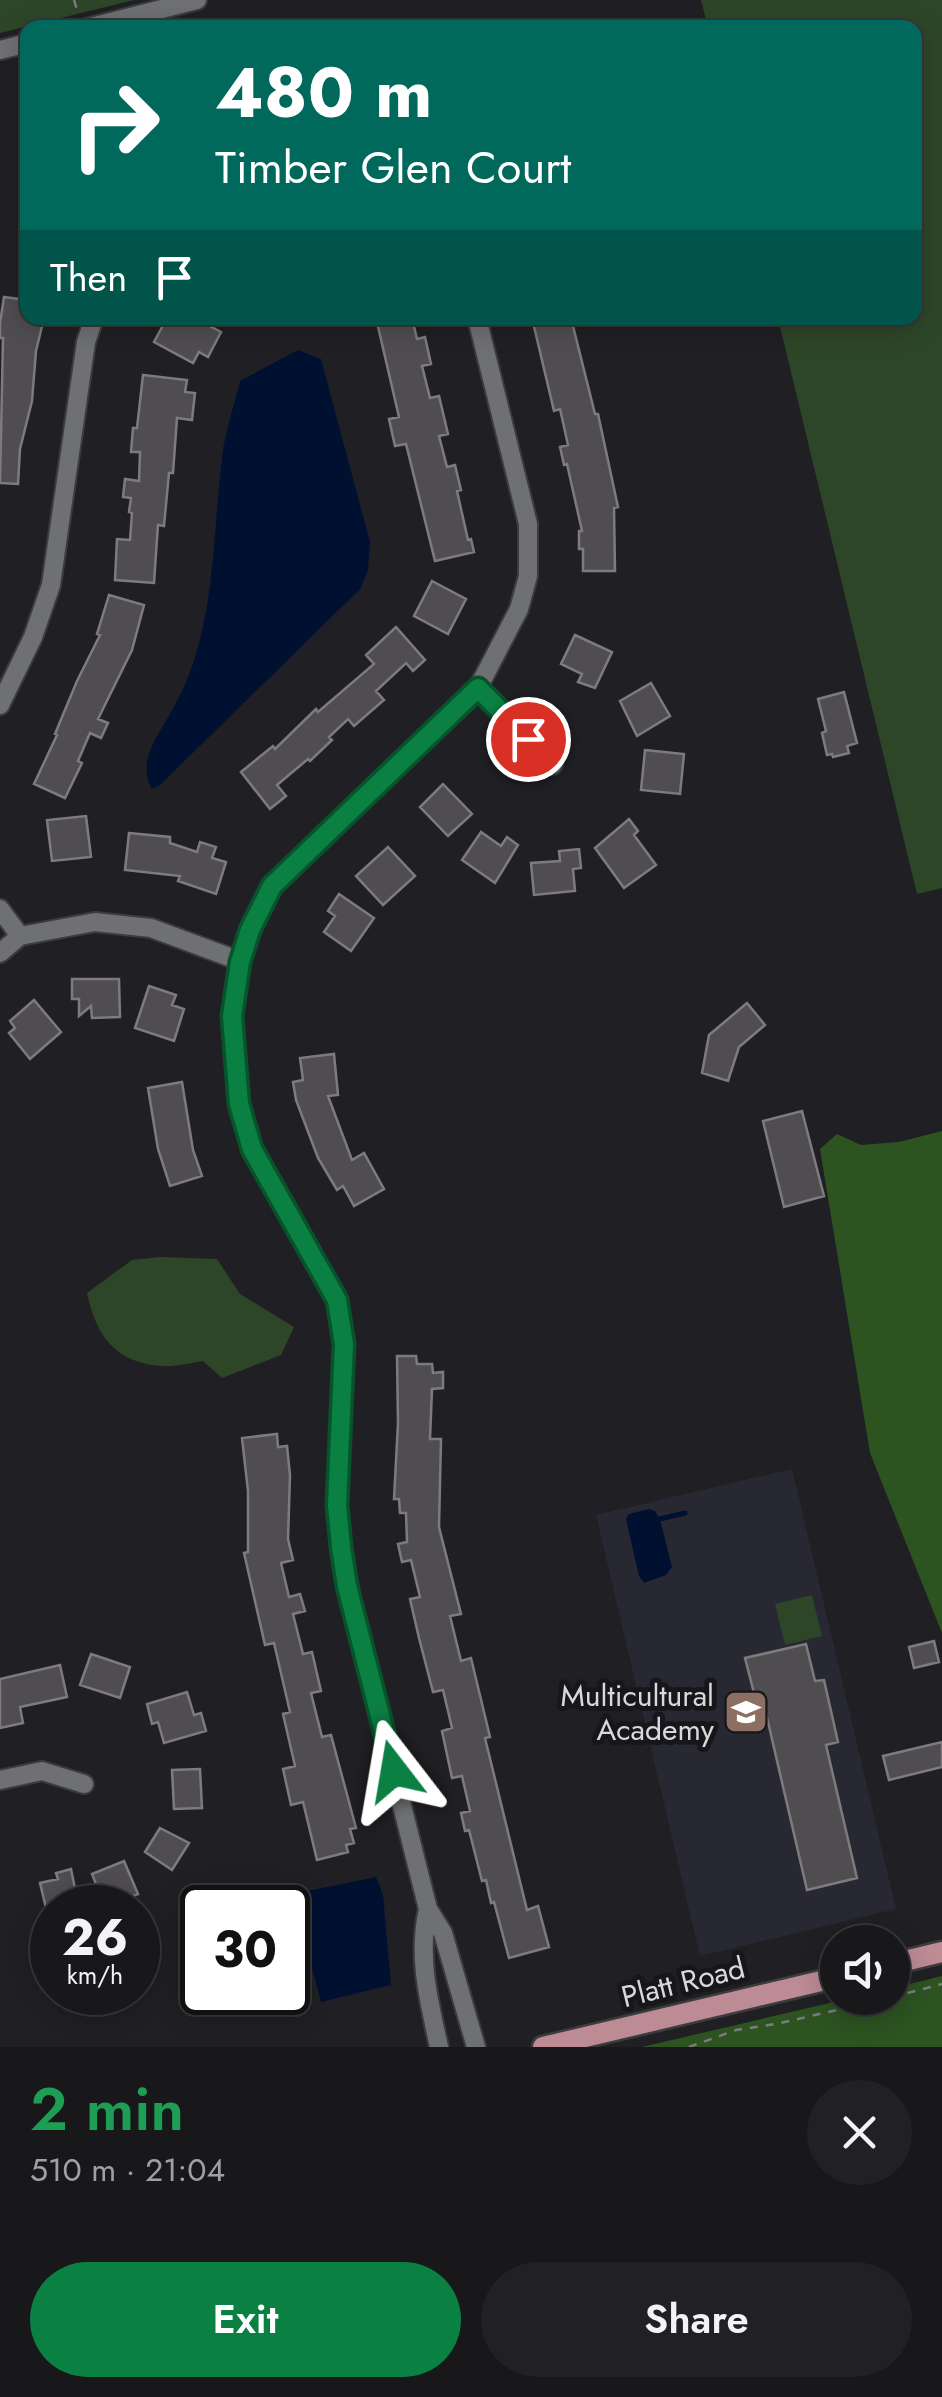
<!DOCTYPE html>
<html lang="en">
<head>
<meta charset="utf-8">
<style>
  :root { --surface:#18181b; --page:#212124; --text:#f1f3f6; --muted:#9fa0a3; --line:#36373a; --accent:#0b8043 }
  body { margin:0; font-family:Jost,sans-serif; background:var(--page); color:var(--text); height:100vh; display:flex; flex-direction:column; font-size:38px; white-space:nowrap }
  * { box-sizing:border-box; margin:0 }
  p { font-size:32px; color:var(--muted) }
  .icon { flex:none; width:55px; height:55px; fill:none; stroke:currentColor; stroke-width:2; stroke-linecap:round; stroke-linejoin:round }
  .map { position:relative; height:2047px; overflow:hidden }
  .details { display:flex; flex-direction:column; background:var(--surface); flex:1 }
  .details>* { flex:none }
  .top-card { position:absolute; left:20px; top:20px; width:902px; height:305px; border-radius:20px; box-shadow:0 5px 25px #0003,0 0 0 2px var(--line); background:#00695c; color:#fff; overflow:hidden }
  .fabs { position:absolute; left:820px; top:1925px; display:grid; gap:20px }
  .fabs a { display:grid; place-items:center; width:90px; height:90px; border-radius:50%; background:var(--surface); box-shadow:0 5px 25px #0003,0 0 0 2px var(--line); font-size:50px }
  .speed { position:absolute; left:30px; top:1885px; display:flex; gap:20px; font-size:50px; font-weight:700; text-align:center }
  .speed>* { display:grid; place-content:center; width:130px; height:130px; border-radius:50%; background:var(--surface); box-shadow:0 5px 25px #0003,0 0 0 2px var(--line); line-height:1 }
  .speed small { font-size:25px; font-weight:400 }
  .speed .limit { border:5px solid #111; border-radius:15px; background:#fff; color:#111 }
  .pin { position:absolute; display:grid; place-items:center; width:85px; height:85px; color:#fff; margin:-42px; border:5px solid #fff; border-radius:50%; box-shadow:0 2px 10px #0007 }
  .me { position:absolute; width:110px; margin:-55px; rotate:346deg; stroke-linejoin:round; filter:drop-shadow(0 0 8px #0008) }
  .turn { display:flex; align-items:center; gap:35px; height:210px; padding:0 30px; font-size:45px }
  .turn .icon { width:130px; height:130px; stroke-width:2.5 }
  .turn b { display:block; font-size:70px; line-height:85px }
  .then { display:flex; align-items:center; height:95px; padding:0 30px; background:#0003; gap:20px; font-size:38px }
  .round { display:grid; place-items:center; flex:none; width:105px; height:105px; border-radius:52px; background:var(--page) }
  .head { display:flex; align-items:center; justify-content:space-between; height:170px; padding:0 30px }
  h1 { font-size:60px; font-weight:600; line-height:75px; color:#1e9e55 }
  .primary-button { display:flex; gap:20px; margin-top:auto; padding:20px 30px }
  .primary-button a { flex:1; height:115px; border-radius:60px; background:var(--accent); color:#fff; font-size:40px; font-weight:600; line-height:115px; text-align:center }
  .primary-button a+a { background:var(--page); color:var(--text) }
  .map>svg:first-child { display:block }
  .built { fill:#272831 }
  .green { fill:#2e4628 }
  .forest { fill:#2d5321 }
  .water { fill:#001031 }
  .lines { fill:none; stroke-linecap:round; stroke-linejoin:round }
  .stream { stroke:#001031; stroke-width:5 }
  .building { fill:#504d51; stroke:#7e7b7f; stroke-width:2.5 }
  .minor-casing { stroke:#3c3c3f; stroke-width:22 }
  .major-casing { stroke:#3c3c3f; stroke-width:25 }
  .path { stroke:#7c7c7f; stroke-width:2.5; stroke-dasharray:8 8; stroke-linecap:butt }
  .minor { stroke:#6f7074; stroke-width:18 }
  .major { stroke:#bc8b94; stroke-width:20 }
  .route-casing { stroke:#07532c; stroke-width:25 }
  .route { stroke:#0b8043; stroke-width:18 }
  .labels { text-anchor:middle; dominant-baseline:central; stroke-width:10; stroke-linejoin:round; paint-order:stroke }
  .poi-label { font-size:30px; fill:#d9d9dc; stroke:#17171b; text-anchor:end }
  .street-label { font-size:30px; fill:#d9d9dc; stroke:#17171b }
</style>
</head>
<body>
<div class="map">
<svg width="942" height="2047" viewBox="0 0 942 2047">
  <rect width="100%" height="100%" fill="#202024"/>
  <path class="built" d="M792 1469 896 1909 700 1956 596 1515Z"/>
  <path class="green" d="M0 0H134L0 33Z
    M701 0H942V888L917 894 778 318H915V28L708 27Z
    M160 1257 217 1259 240 1294 294 1327 281 1355 222 1378 203 1361C190 1363 175 1367 162 1366 115 1363 96 1335 87 1293L132 1260Z
    M812 1595 822 1636 785 1645 775 1604Z"/>
  <path class="forest" d="M942 1131V1633L870 1453 820 1149 837 1134 861 1145 899 1142Z
    M942 1976V2047H642L851 1998H892L893 1988Z"/>
  <path class="water" d="M298 350 321 359 370 542 368 571 360 589 160 785 152 789C135 761 162 730 175 705 216 630 212 539 222 457 225 432 234 406 240 381Z
    M649 1509 655 1511 660 1519 672 1567 666 1575 644 1583 639 1576 626 1519 629 1514Z
    M376 1877 383 1895 391 1985 321 2002 298 1913V1893Z"/>
  <g class="lines">
    <path class="stream" d="M660 1519 685 1513"/>
  </g>
  <path class="building" d="M4 297 28 300V318H44L36 351 32 401 20 449 18 484 0 483 3 338H0V323Z
    M167 318H194L221 332 208 357 199 352 193 363 154 342Z
    M376 318H412L417 339 425 337 431 364 422 366 430 398 439 396 448 434 439 436 447 467 455 465 461 490 457 491 468 540 471 539 474 552 435 561 406 444 395 446 389 419 399 417Z
    M532 318H571L595 414H598L618 507 614 508 615 571H583V549H579V531H582L567 464 564 465 560 447 568 445 560 409 554 411Z
    M143 375 187 380 185 392 195 393 192 420 177 418 173 473H169L164 526 158 525 154 583 115 580 117 539 130 540 132 513 129 512 131 498 123 497 125 479 139 481 140 452H131L133 428H137Z
    M432 581 466 599 448 634 414 616Z
    M109 595 144 605 132 650 98 719 108 723 101 738 90 733 78 761 82 763 65 798 34 784 57 735 55 734 77 681 100 635 97 634Z
    M396 627 425 660 413 671 406 663 376 691 384 700 354 726 348 719 329 737 332 740 310 761 308 759 277 785 286 796 270 809 241 772 273 746 275 749 316 709 318 712 374 664 366 655Z
    M575 635 612 652 595 688 578 682 582 674 561 664Z
    M651 683 670 716 637 736 620 701Z
    M844 692 857 743 847 746 849 753 833 757 832 754 827 755 822 733 826 731 818 699Z
    M645 750 684 754 680 794 641 790Z
    M443 784 472 814 448 836 420 807Z
    M86 816 91 857 52 861 47 820Z
    M629 819 638 831 634 835 656 865 624 888 595 848Z
    M481 832 501 846 507 837 518 845 495 883 462 860Z
    M129 833 170 837V843L197 852 200 842 216 847 212 858 226 862 216 894 178 881 180 876 125 870Z
    M388 847 415 876 383 905 356 876Z
    M579 849 581 868 573 869 575 891 534 895 531 863 560 861 559 851Z
    M339 894 374 918 351 951 324 932 335 916 328 911Z
    M72 979H119L120 1017 92 1018 91 1006 79 1016V999H72Z
    M149 986 176 995 172 1005 184 1009 174 1041 135 1028Z
    M34 1000 61 1032 30 1059 9 1033 15 1028 10 1021Z
    M747 1003 765 1025 739 1047 728 1081 702 1073 709 1035Z
    M334 1054 338 1095 328 1096 352 1160 364 1153 384 1189 354 1206 343 1186 337 1190 318 1158 296 1100 293 1082 303 1080 300 1058Z
    M182 1082 193 1150 202 1176 170 1186 158 1149 148 1088Z
    M802 1111 824 1196 784 1207 763 1121Z
    M397 1356H416L417 1364H432L433 1373 443 1372V1388L432 1389 430 1439H441L439 1527 461 1614 450 1616 461 1661 471 1658 490 1737 485 1738 527 1910 538 1906 549 1947 509 1958 494 1902 491 1903 486 1880 482 1881 469 1830 465 1831 461 1813 470 1811 462 1776 452 1778 442 1731 452 1728 443 1690 433 1692 419 1638 410 1599 420 1597 411 1560 402 1562 398 1544 407 1542 406 1513H400L399 1499H394L398 1423Z
    M277 1434 278 1447 287 1446 290 1475 288 1539 293 1560 281 1563 289 1597 300 1594 305 1611 293 1614 303 1654 312 1652 321 1691 311 1693 322 1737 331 1735 356 1828 350 1829 354 1843 346 1845 348 1852 317 1860 303 1802 291 1805 283 1769 295 1766 283 1714 290 1712 274 1643 265 1645 244 1553 248 1552V1491L242 1438Z
    M934 1641 939 1662 914 1668 909 1647Z
    M806 1644 815 1681 824 1680 838 1742 826 1745 857 1878 807 1890 762 1696 755 1697 745 1658Z
    M91 1654 130 1667 120 1698 80 1685Z
    M60 1665 67 1697 20 1707 23 1723 0 1728V1679Z
    M187 1692 194 1715 201 1713 206 1731 164 1743 158 1722 152 1724 147 1704Z
    M942 1742V1767L889 1780 883 1756Z
    M200 1769 202 1808 174 1809 172 1770Z
    M160 1828 189 1843 172 1870 145 1852Z
    M124 1861 138 1894 105 1907 92 1874Z
    M71 1869 79 1908H46L40 1883 58 1879 56 1873Z"/>
  <g class="lines">
    <defs>
      <path id="minor" d="M87 28 197 0
        M0 50 28 43
        M478 688 553 765
        M0 705 33 637 51 585 86 342 94 318
        M0 909 20 936
        M0 953 20 936 95 922 151 928 240 961
        M0 1780 42 1771 84 1784
        M428 1909C417 1956 429 2001 439 2047
        M476 2047 443 1933 428 1909 347 1587 341 1547 337 1505 344 1344 337 1300 252 1149 239 1104 232 1016 240 961 249 930 272 886 478 688 519 609 528 576V524L477 318"/>
      <path id="major" d="M892 1964 942 1952
        M543 2047 838 1977"/>
    </defs>
    <use href="#minor" class="minor-casing"/>
    <use href="#major" class="major-casing"/>
    <path class="path" d="M74 0 78 13
      M892 1997 942 1984
      M689 2047 736 2030 776 2024 889 1998"/>
    <use href="#minor" class="minor"/>
    <use href="#major" class="major"/>
  </g>
  <g class="lines">
    <defs>
      <path id="route" d="M394 1771 347 1586 341 1547 337 1505 344 1344 337 1300 252 1149 239 1104 232 1016 240 962 250 930 272 886 478 688 528 739"/>
    </defs>
    <use href="#route" class="route-casing"/>
    <use href="#route" class="route"/>
  </g>
  <defs>
    <symbol id="school-square" viewBox="-11 -11 22 22"><rect x="-9" y="-9" width="18" height="18" rx="4" fill="#8d6e63" stroke="#17171b"/><path d="M0-5L7-2L0 1L-7-2ZM-4 1L0 2.5L4 1V4Q0 6-4 4Z" fill="#fff"/></symbol>
  </defs>
  <g fill-rule="evenodd">
    <use href="#school-square" x="721" y="1687" width="50" height="50"/>
  </g>
  <g class="labels">
    <g class="poi-label">
      <text x="714" y="1695">Multicultural<tspan x="714" dy="34">Academy</tspan></text>
    </g>
    <g class="street-label">
      <text transform="translate(683 1982) rotate(-14)">Platt Road</text>
    </g>
  </g>
</svg>
<div class="fabs">
<a><svg class="icon" aria-label="sound" viewBox="0 0 24 24"><path d="M4 9h4l5-4v14l-5-4H4zM17 9q2 3 0 6"/></svg></a>
</div>
<div class="speed"><div>26<small>km/h</small></div><div class="limit">30</div></div>
<div class="pin" style="left:528px;top:739px;background:#d93025"><svg class="icon" aria-label="arrive" viewBox="0 0 24 24"><path d="M6 21V4h12l-3 4 3 4H6"/></svg></div>
<svg class="me" style="left:394px;top:1771px" viewBox="-20 -20 40 40"><path d="M0-17L14 15 0 8-14 15z" fill="#0b8043" stroke="#fff" stroke-width="4"/></svg>
<div class="top-card">
<div class="turn"><svg class="icon" aria-label="right" viewBox="0 0 24 24"><path d="M7 20v-9h11M14 6l5 5-5 5"/></svg><div><b>480 m</b>Timber Glen Court</div></div>
<div class="then">Then<svg class="icon" aria-label="arrive" viewBox="0 0 24 24"><path d="M6 21V4h12l-3 4 3 4H6"/></svg></div>
</div>
</div>
<section class="details">
<div class="head"><div><h1>2 min</h1><p>510 m · 21:04</p></div><a class="round"><svg class="icon" aria-label="close" viewBox="0 0 24 24"><path d="M6 6l12 12M18 6L6 18"/></svg></a></div>
<div class="primary-button"><a>Exit</a><a>Share</a></div>
</section>
</body>
</html>
